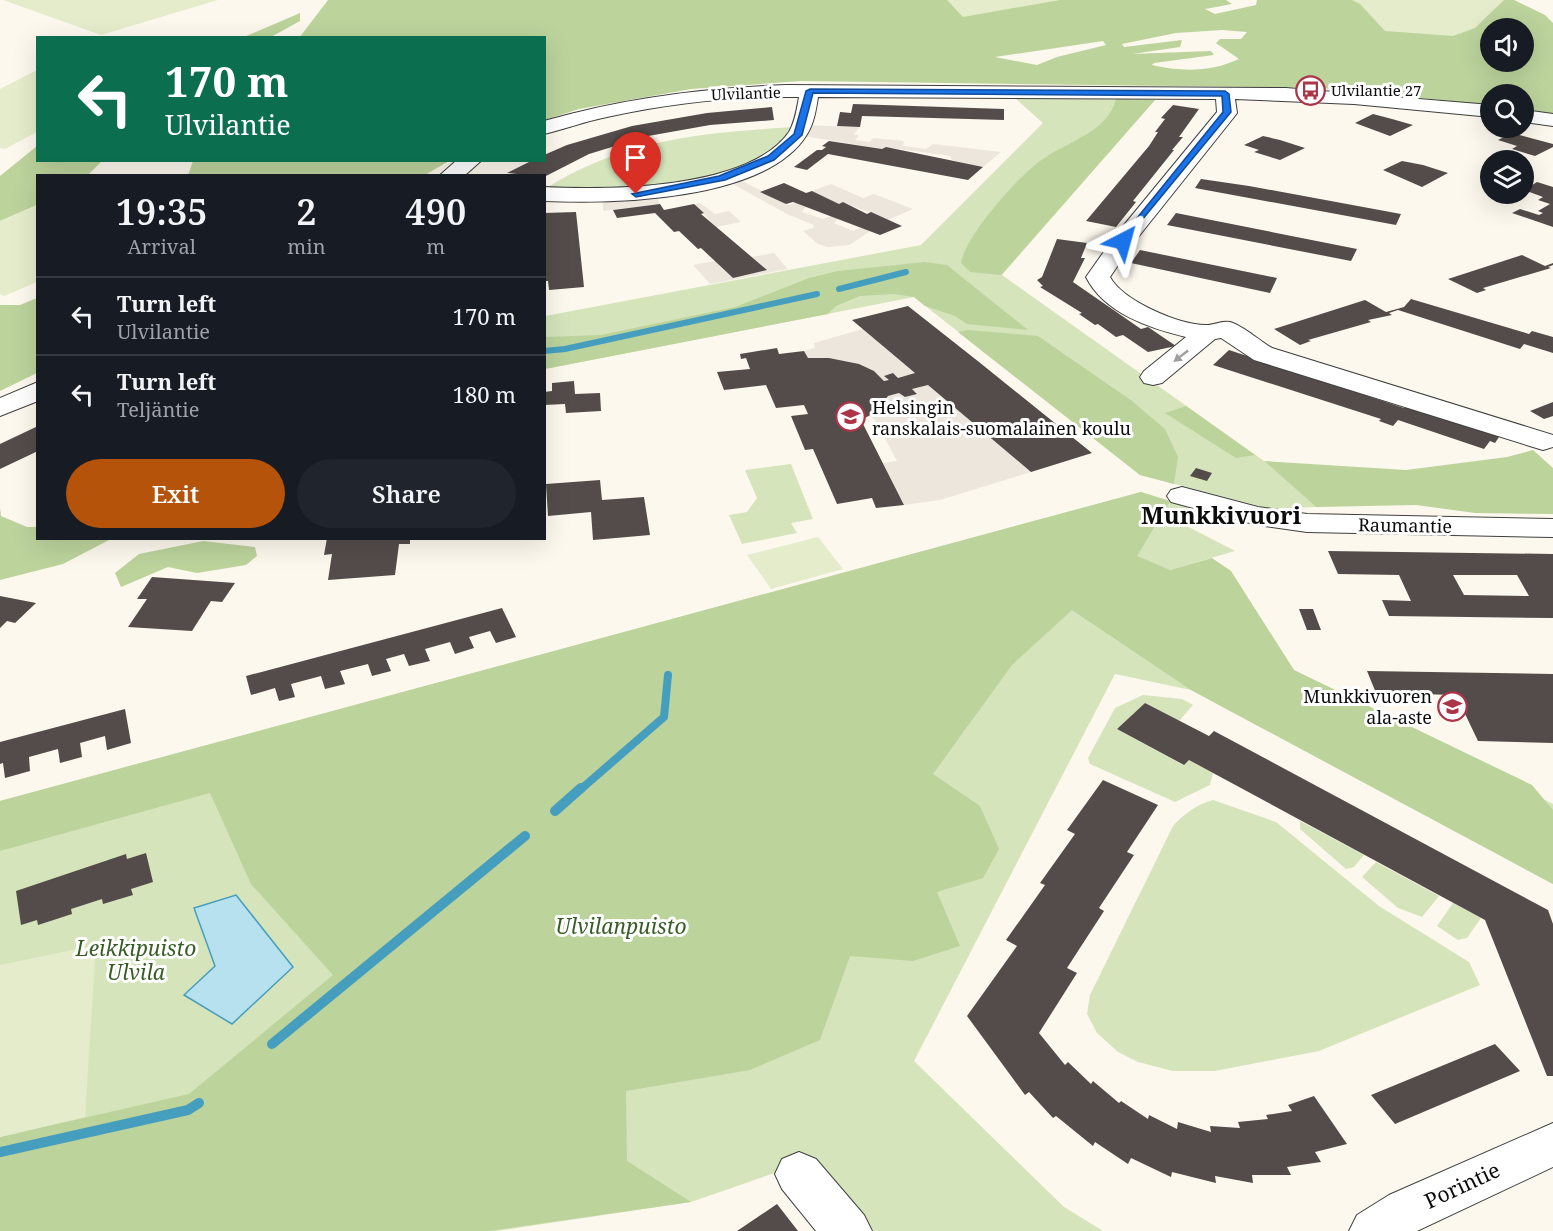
<!DOCTYPE html>
<html lang="en">
<head>
<meta charset="utf-8">
<style>
  :root { --surface:#171b24; --page:#20242c; --text:#f1f3f6; --muted:#9ea1a6; --line:#363941; --accent:#b45309 }
  body { margin:0; font-family:"Noto Serif",serif; background:var(--page); color:var(--text); height:100vh; display:flex; flex-direction:column; font-size:22px; white-space:nowrap }
  * { box-sizing:border-box; margin:0 }
  p { font-size:20px; color:var(--muted) }
  .icon { flex:none; width:33px; height:33px; fill:none; stroke:currentColor; stroke-width:2; stroke-linecap:round; stroke-linejoin:round }
  .map { position:relative; flex:1; overflow:hidden }
  .drawer { position:absolute; left:36px; top:174px; width:510px; height:366px; display:flex; flex-direction:column; background:var(--surface); border-radius:0px; box-shadow:0 6px 24px #0002 }
  .drawer>* { flex:none }
  .top-card { position:absolute; left:36px; top:36px; width:510px; height:126px; border-radius:0px; box-shadow:0 6px 24px #0002; background:#0b6e4f; color:#fff; overflow:hidden }
  .buttons { position:absolute; left:1480px; top:18px; display:grid; gap:12px }
  .buttons a { display:grid; place-items:center; width:54px; height:54px; border-radius:50%; background:var(--surface); box-shadow:0 6px 24px #0002; font-size:30px }
  .pin { position:absolute; display:grid; place-items:center; width:51px; height:51px; color:#fff; margin:-62px -26px; border-radius:50% 50% 50% 0; rotate:-45deg; box-shadow:0 0 6px #0007 }
  .pin .icon { rotate:45deg }
  .me { position:absolute; width:66px; margin:-33px; rotate:39deg; stroke-linejoin:round; filter:drop-shadow(0 0 4px #0008) }
  .turn { display:flex; align-items:center; gap:21px; height:126px; padding:0 30px; font-size:27px }
  .turn .icon { width:78px; height:78px; stroke-width:2.5 }
  .turn b { display:block; font-size:42px; line-height:51px }
  .eta { display:flex; justify-content:space-evenly; align-items:center; height:102px; text-align:center }
  .eta b { font-size:36px; font-weight:600; line-height:42px }
  .primary-button { display:flex; gap:12px; margin-top:auto; padding:12px 30px }
  .primary-button a { flex:1; height:69px; border-radius:36px; background:var(--accent); color:#fff; font-size:24px; font-weight:600; line-height:69px; text-align:center }
  .primary-button a+a { background:var(--page); color:var(--text) }
  ul { padding:0; list-style:none }
  li { display:flex; align-items:center; gap:18px; height:78px; padding:0 30px; border-top:2px solid var(--line) }
  li div { flex:1 }
  li b { display:block; font-size:22px }
  li em { font-style:normal }
  .map>svg:first-child { display:block }
  .green { fill:#d5e4bb }
  .forest { fill:#bcd39c; fill-rule:evenodd }
  .pitch { fill:#e5eccb }
  .plaza { fill:#ece6dd }
  .water { fill:#b7e1ef; stroke:#469ebe; stroke-width:1.5 }
  .lines { fill:none; stroke-linecap:round; stroke-linejoin:round }
  .stream-far2 { stroke:#469ebe; stroke-width:6 }
  .stream-far1 { stroke:#469ebe; stroke-width:8 }
  .stream { stroke:#469ebe; stroke-width:10 }
  .building { fill:#534c4a; fill-rule:evenodd }
  .minor-casing { stroke:#3f3f3f; stroke-width:2 }
  .minor { fill:#fff; fill-rule:evenodd }
  .oneway { fill:#9e9e9e }
  .route { fill:#1a73e8; stroke:#114b97; stroke-width:1.5 }
  .labels { text-anchor:middle; dominant-baseline:central; stroke-width:6; stroke-linejoin:round; paint-order:stroke }
  .far-poi-label { font-size:15px; fill:#0c0c0c; stroke:#fff; text-anchor:start }
  .far-street-label { font-size:15px; fill:#0c0c0c; stroke:#fff }
  .poi-label { font-size:18px; fill:#0c0c0c; stroke:#fff; text-anchor:start }
  .street-label { font-size:18px; fill:#0c0c0c; stroke:#fff }
  .near-park-label { font-size:21px; font-style:italic; fill:#375c24; stroke:#fff }
  .near-street-label { font-size:21px; fill:#0c0c0c; stroke:#fff }
  .district-label { font-size:24px; font-weight:bold; fill:#0c0c0c; stroke:#fff }
</style>
</head>
<body>
<div class="map">
<svg width="1553" height="1231" viewBox="0 0 1553 1231">
  <rect width="100%" height="100%" fill="#fdf8ed"/>
  <path class="green" d="M1015 98 1155 100 1002 275 1264 461 1316 507 1271 509 1140 475 914 297 545 369V316L921 245 1043 123Z
    M793 127C767 168 692 184 646 189 613 193 577 189 545 189 623 139 702 133 793 127Z
    M791 464 813 519 791 523 797 533 742 544 729 515 747 512 757 498 745 470Z
    M1141 492 1188 507 1179 522 1235 551 1170 570 1153 608 1553 804V884L1191 690 1115 674 914 1061 1064 1207 1103 1231H874L809 1161 691 1202 496 1231H0V801Z
    M1143 695 1182 699 1193 705 1179 721 1145 703 1117 729 1183 765 1189 760 1213 773 1210 785 1175 802 1090 764 1088 758 1115 708Z
    M1213 800 1276 822 1379 906 1469 962 1480 985 1319 1051 1215 1071H1173L1138 1062 1118 1052 1097 1033 1087 1014 1090 995 1173 826C1185 813 1196 805 1213 800Z
    M1300 821 1364 855 1354 867 1346 869 1300 829Z
    M1376 862 1439 896 1422 917 1398 908 1362 877Z
    M1453 903 1481 918 1467 938 1458 940 1437 926Z"/>
  <path class="forest" d="M328 0H1226L1232 4 1205 9 1215 14 1256 5 1257 0H1514L1545 15 1553 23V114L1524 110V94H1491V105L1321 88 801 81 691 89 579 109 545 120 544 38H299ZM1491 28H1524V62H1491ZM1222 30 1247 32 1241 39H1220L1216 43 1239 59C1211 72 1182 72 1152 65L1154 63 1214 55 1211 51 1132 54 1180 47 1182 40 1124 47 1122 44 1176 33ZM1103 41 1106 45 1057 57 1037 65 995 57Z
    M300 13V21L271 37H244Z
    M1116 99 1155 100 1001 275 970 272 961 263C965 236 1020 174 1043 159 1067 142 1109 131 1116 99Z
    M37 146 38 160 102 161 88 175 38 176 37 205 0 221V176Z
    M193 161V160L449 161 425 175H188Z
    M925 262 947 265 1028 330 967 324 955 316 925 306 914 297 894 294 860 296 836 306 828 314 545 369V337L601 335 735 307 809 278 838 271Z
    M37 298V373L0 391V305H20Z
    M968 330 1038 336 1132 401 1165 429 1178 457 1174 484 1140 475 958 332Z
    M1186 406 1255 455 1236 458 1165 413Z
    M1533 450 1553 468V514L1475 513 1416 505 1316 507 1264 461 1406 470 1507 457Z
    M1141 492 1170 501 1137 556 1170 570 1212 558 1231 571 1294 670 1532 785 1553 810V884L1191 690 1072 610 1012 665 933 774 980 806 999 849 983 878 937 892 960 946 913 961 850 956 820 1040 750 1070 626 1091 627 1161 691 1202 489 1231H0V1137L189 1094 333 975 251 884 210 793 0 851V801Z
    M0 507 1 516 27 527H37L38 538 111 539 63 564 0 580Z
    M203 541 255 547 257 556 246 565 197 573 168 567 121 587 115 573 139 554Z"/>
  <path class="pitch" d="M3 0H218L101 35Z
    M947 0H1060L963 17Z
    M1352 0H1504L1475 28 1453 36 1385 31 1360 4Z
    M37 70V132L5 149 0 148V89Z
    M37 205V282L4 296 0 294V221Z
    M818 537 843 569 771 589 747 555Z
    M96 945 85 1117 0 1137V965Z"/>
  <path class="plaza" d="M801 125 860 127 854 134 859 136 855 140 870 142 873 138 904 141 903 146 926 149 933 144 1001 152 983 167 952 160 950 156 886 147 882 149 798 135Z
    M731 175 788 205 795 203 805 207 802 212 823 219 831 216 838 219 834 223 853 231 863 227 870 231 850 245 828 247 818 244 803 231 813 228 814 225 789 215 722 178Z
    M831 184 863 198 874 194 913 209 888 220 843 202 839 204 812 191Z
    M654 192 660 204 603 211V196Z
    M700 203 715 214 729 211 741 222 716 227 694 204Z
    M774 253 788 269 710 284 693 265 715 261 733 278 767 270 752 257Z
    M863 329 915 373 898 378 893 373 885 376 889 380 884 381 874 371 859 364 829 358H808L804 351 815 348 814 343Z
    M928 385 1031 472 940 500 904 505 883 463 897 461 875 420 869 416 882 407 888 396 899 393 905 397 917 394 912 389Z"/>
  <path class="water" d="M236 895 293 967 232 1024 184 995 215 966 194 908Z"/>
  <g class="lines">
    <path class="stream-far2" d="M839 289 906 272
      M544 351 565 349 817 294"/>
    <path class="stream-far1" d="M580 790 664 717 668 675"/>
    <path class="stream" d="M555 811 581 788
      M272 1044 525 836
      M0 1152 188 1110 199 1103"/>
  </g>
  <path class="building" d="M853 104 1004 109V120L862 116 860 127 837 126 840 112 851 113Z
    M1173 105 1199 109 1179 137H1183L1172 150H1174L1133 201 1136 202 1116 227 1086 221 1149 146 1158 132H1155L1165 119 1161 118Z
    M772 107 774 120 710 125 648 136 589 154 544 177 507 173 533 160H544V155L567 145 632 126 707 113Z
    M1373 114 1392 119 1413 125 1390 136 1355 123Z
    M1512 133 1553 144V147L1535 156 1512 149 1517 146 1498 140Z
    M1263 136 1280 140 1305 148 1280 160 1254 152 1259 150 1244 145Z
    M829 141 882 149 886 147 983 167 968 180 828 154 807 170 794 167 817 150H822L826 147 822 146Z
    M1402 161 1423 165 1448 173 1422 187 1383 170Z
    M1201 179 1249 186 1401 214 1396 225 1195 188Z
    M1537 182 1553 187V227L1512 213 1520 209 1539 215 1543 213 1538 211 1550 204 1538 200 1543 197 1524 190Z
    M784 183 806 193 812 191 839 204 843 202 867 214 871 212 902 226 880 235 793 202 786 204 760 192Z
    M660 204 664 210 694 204 704 213 701 214 767 270 733 278 701 248 698 249 679 231 674 232 655 213 617 218 613 210Z
    M576 212 584 287 549 290 548 281H544V213Z
    M1176 213 1357 249 1351 261 1167 225Z
    M1057 239 1087 243 1081 258H1085L1073 282 1141 329 1148 327 1176 346 1148 352 1123 335 1116 337 1098 324 1095 325 1079 314 1082 313 1040 287 1043 286 1037 280 1042 277Z
    M1140 250 1277 278 1270 293 1131 263Z
    M1522 255 1545 266 1553 263V265L1548 267 1551 268 1483 288 1486 290 1477 293 1448 279Z
    M1411 299 1529 334 1532 331 1553 337V353L1524 344 1520 349 1398 310 1389 313 1392 315 1368 320 1371 322 1308 340 1311 341 1300 345 1274 329 1365 300 1386 312 1404 307Z
    M908 306 979 362 1092 453 1031 472 928 385 912 389 917 394 905 397 899 393 888 396 876 412 861 420 904 505 876 508 872 498 837 504 813 449 805 450 791 416 808 414 804 405 776 408 766 385 724 390 717 372 750 369 746 358 741 359 740 354 777 348 779 354 804 351 808 358H829L859 364 874 371 884 381 889 380 884 376 893 373 898 378 915 373 852 320Z
    M1229 350 1404 408 1408 404 1501 434 1495 443 1490 441 1484 449 1398 420 1393 426 1379 421 1381 419 1213 365Z
    M574 381 575 394 600 393 601 411 566 413 565 404 544 405V392L552 391V383Z
    M1553 402V416L1544 419 1530 411Z
    M38 426V451L0 469V444Z
    M1196 468 1212 473 1207 481 1190 476Z
    M600 480 602 500 644 497 650 535 593 540 591 512 548 516 546 484Z
    M327 538H410V544H399L395 575 328 580 332 554 324 555Z
    M1328 551 1553 554V618L1389 616 1382 600 1411 601 1399 575 1338 574ZM1453 575H1517L1529 596 1464 595Z
    M152 577 235 583 222 602 211 601 192 631 128 627 147 599H137Z
    M0 596 36 603 15 623 7 621 0 628Z
    M502 608 516 637 496 643 490 631 469 637 474 648 455 654 450 642 425 649 430 661 409 666 404 654 386 659 391 671 372 676 368 664 340 671 345 684 325 689 321 676 291 684 295 697 279 701 275 688 251 695 246 676Z
    M1299 609H1313L1321 630H1307Z
    M1367 671 1553 674V743L1478 741 1456 695 1376 693Z
    M1145 703 1209 736 1214 731 1548 910 1553 924V1076H1547L1485 920 1189 760 1184 765 1117 729Z
    M125 709 131 743 107 750 105 736 80 743 82 757 60 763 58 749 29 757 30 771 5 778 3 763 0 764V742Z
    M1103 780 1158 805 1127 852 1134 855 1099 908 1104 911 1067 968 1077 973 1039 1033 1065 1065 1068 1062 1091 1084 1093 1081 1119 1103 1121 1101 1148 1119 1149 1115 1177 1129 1178 1122 1211 1132 1210 1126 1240 1128 1238 1122 1268 1119 1266 1115 1292 1111 1288 1105 1314 1096 1347 1144 1315 1152 1321 1162 1287 1167 1291 1175H1252L1253 1183 1215 1176 1216 1183 1172 1172 1171 1177 1131 1158 1128 1164 1095 1142 1093 1146 1056 1116 1053 1118 1029 1092 1025 1095 967 1016 1017 946 1006 940 1045 885 1040 883 1075 834 1067 830Z
    M146 853 153 882 131 889 133 895 103 904 102 899 71 909 72 914 38 925 37 920 21 925 16 891 126 854 127 859Z
    M1495 1044 1520 1071 1395 1124 1371 1095Z
    M777 1204 798 1231H737Z"/>
  <g class="lines">
    <defs>
      <path id="minor" d="M786 85 1286 88 1491 105V117L1354 104 1235 99 1237 113 1234 117 1131 246 1110 277C1123 301 1179 325 1206 325 1216 325 1224 319 1233 323 1247 329 1260 341 1272 348L1553 435V447L1543 450 1533 447 1254 360 1221 338 1215 339 1162 383 1153 385 1144 383 1140 377 1144 371 1186 337C1149 328 1104 313 1086 277L1115 236 1217 112 1216 99 818 97C816 110 814 124 806 136 764 201 614 204 544 201V187C608 190 748 190 789 132 795 122 797 108 799 97 735 96 670 103 607 117 586 121 565 129 544 134V121C624 98 704 88 786 85Z
        M1524 110 1553 114V126L1524 122Z
        M457 160H482L464 176H439Z
        M38 382V401L0 416V398Z
        M1182 487 1258 507 1307 514 1553 519V537L1307 532 1257 525 1171 502 1167 496 1171 490Z
        M1553 1123V1167L1417 1231H1349L1357 1215 1389 1195Z
        M799 1152 816 1159 864 1215 872 1231H816L782 1189 775 1174 782 1159Z"/>
    </defs>
    <use href="#minor" class="minor-casing"/>
    <use href="#minor" class="minor"/>
  </g>
  <defs><path id="oneway-solid" d="M-6-.8H1V-3.2L6.5 0L1 3.2V.8H-6Z" transform="scale(1.5)"/></defs>
  <use class="oneway" href="#oneway-solid" transform="translate(1181 356) rotate(142)"/>
  <path class="route" d="M810 89 1225 91 1229 94 1231 112 1123 243H1120V239L1223 112 1222 96 813 93 802 135 774 160 725 180 636 197 632 194 719 176 768 156 794 134 806 91Z"/>
  <defs>
    <symbol id="bus-ring" viewBox="-11 -11 22 22"><circle r="9.5" fill="#fff" stroke="#ac3449" stroke-width="1.5"/><path d="M-5-6H5V4H4V6H2V4H-2V6H-4V4H-5ZM-3.5-4V0h7V-4ZM-3.5 1.2v1.5H-2V1.2ZM2 1.2v1.5H3.5V1.2Z" fill="#ac3449"/></symbol>
    <symbol id="school-ring" viewBox="-11 -11 22 22"><circle r="9.5" fill="#fff" stroke="#ac3449" stroke-width="1.5"/><path d="M0-5L7-2L0 1L-7-2ZM-4 1L0 2.5L4 1V4Q0 6-4 4Z" fill="#ac3449"/></symbol>
  </defs>
  <g fill-rule="evenodd">
    <use href="#bus-ring" x="1294" y="74" width="33" height="33"/>
    <use href="#school-ring" x="834" y="400" width="33" height="33"/>
    <use href="#school-ring" x="1436" y="690" width="33" height="33"/>
  </g>
  <g class="labels">
    <g class="far-poi-label">
      <text x="1331" y="90">Ulvilantie 27</text>
    </g>
    <g class="far-street-label">
      <text transform="translate(746 93) rotate(-2)">Ulvilantie</text>
    </g>
    <g class="poi-label">
      <text x="872" y="407">Helsingin<tspan x="872" dy="21">ranskalais-suomalainen koulu</tspan></text>
      <text x="1432" y="696" text-anchor="end">Munkkivuoren<tspan x="1432" dy="21">ala-aste</tspan></text>
    </g>
    <g class="street-label">
      <text transform="translate(1405 525) rotate(1)">Raumantie</text>
    </g>
    <g class="near-park-label">
      <text x="621" y="926">Ulvilanpuisto</text>
      <text x="136" y="948">Leikkipuisto<tspan x="136" dy="24">Ulvila</tspan></text>
    </g>
    <g class="near-street-label">
      <text transform="translate(1462 1185) rotate(-25)">Porintie</text>
    </g>
    <g class="district-label">
      <text x="1221" y="514">Munkkivuori</text>
    </g>
  </g>
</svg>
<div class="buttons">
<a><svg class="icon" aria-label="sound" viewBox="0 0 24 24"><path d="M4 9h4l5-4v14l-5-4H4zM17 9q2 3 0 6"/></svg></a>
<a><svg class="icon" aria-label="search" viewBox="0 0 24 24"><circle cx="10" cy="10" r="6"/><path d="M15 15l6 6"/></svg></a>
<a><svg class="icon" aria-label="layers" viewBox="0 0 24 24"><path d="M12 4l9 5-9 5-9-5zM3 14l9 5 9-5"/></svg></a>
</div>
<div class="pin" style="left:636px;top:194px;background:#d93025"><svg class="icon" aria-label="arrive" viewBox="0 0 24 24"><path d="M6 21V4h12l-3 4 3 4H6"/></svg></div>
<svg class="me" style="left:1123px;top:241px" viewBox="-20 -20 40 40"><path d="M0-17L14 15 0 8-14 15z" fill="#1a73e8" stroke="#fff" stroke-width="4"/></svg>
<div class="top-card">
<div class="turn"><svg class="icon" aria-label="left" viewBox="0 0 24 24"><path d="M17 20v-9H6M10 6l-5 5 5 5"/></svg><div><b>170 m</b>Ulvilantie</div></div>
</div>
<section class="drawer">
<div class="eta">
<div><b>19:35</b><p>Arrival</p></div>
<div><b>2</b><p>min</p></div>
<div><b>490</b><p>m</p></div>
</div>
<ul>
<li><svg class="icon" aria-label="left" viewBox="0 0 24 24"><path d="M17 20v-9H6M10 6l-5 5 5 5"/></svg><div><b>Turn left</b><p>Ulvilantie</p></div><em>170 m</em></li>
<li><svg class="icon" aria-label="left" viewBox="0 0 24 24"><path d="M17 20v-9H6M10 6l-5 5 5 5"/></svg><div><b>Turn left</b><p>Teljäntie</p></div><em>180 m</em></li>
</ul>
<div class="primary-button"><a>Exit</a><a>Share</a></div>
</section>
</div>
</body>
</html>
